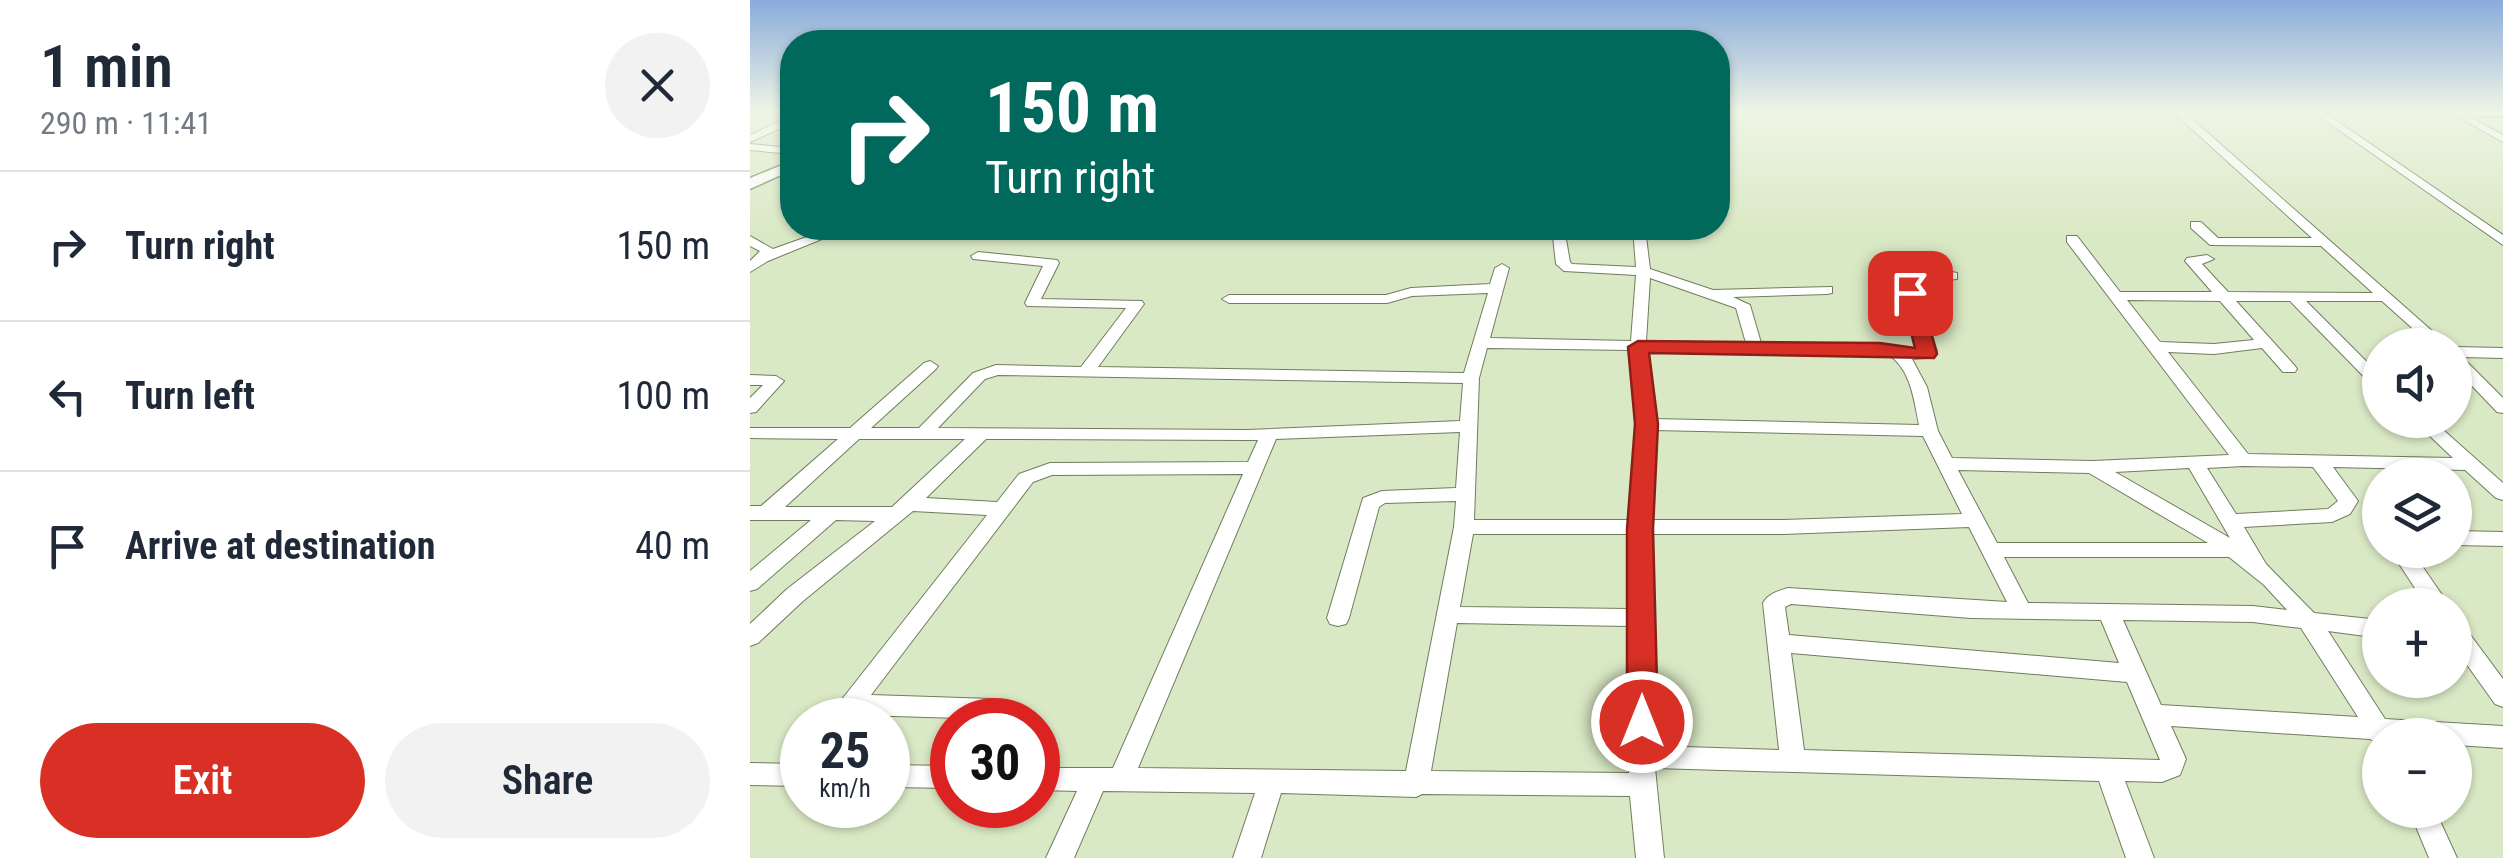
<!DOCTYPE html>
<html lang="en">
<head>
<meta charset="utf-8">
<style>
  :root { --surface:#fff; --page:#f2f2f3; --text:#1f2937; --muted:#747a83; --line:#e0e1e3; --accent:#d93025 }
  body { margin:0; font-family:"Roboto Condensed",sans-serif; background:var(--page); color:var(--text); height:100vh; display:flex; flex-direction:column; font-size:38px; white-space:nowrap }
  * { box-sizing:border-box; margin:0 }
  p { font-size:32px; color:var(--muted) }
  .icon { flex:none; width:55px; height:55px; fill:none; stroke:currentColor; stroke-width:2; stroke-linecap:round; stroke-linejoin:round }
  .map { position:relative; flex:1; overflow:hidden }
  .side { display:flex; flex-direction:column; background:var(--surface); width:750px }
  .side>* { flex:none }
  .guide { position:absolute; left:30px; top:30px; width:950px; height:210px; border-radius:40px; box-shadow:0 2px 8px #0004; background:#00695c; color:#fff; overflow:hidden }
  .controls { position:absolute; left:1612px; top:328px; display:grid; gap:20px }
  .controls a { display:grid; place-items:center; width:110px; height:110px; border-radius:50%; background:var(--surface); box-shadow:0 2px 8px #0004; font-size:50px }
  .speed { position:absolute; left:30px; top:698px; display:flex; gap:20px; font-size:50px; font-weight:700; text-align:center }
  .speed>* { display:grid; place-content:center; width:130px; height:130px; border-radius:50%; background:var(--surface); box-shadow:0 2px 8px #0004; line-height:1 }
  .speed small { font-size:25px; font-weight:400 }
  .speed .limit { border:15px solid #d22; background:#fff; color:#111 }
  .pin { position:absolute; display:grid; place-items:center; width:85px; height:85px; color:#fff; margin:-42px; border-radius:20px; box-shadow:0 5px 15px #0006 }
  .me { position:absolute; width:110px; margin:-55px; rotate:0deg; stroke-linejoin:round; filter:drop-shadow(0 0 8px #0008) }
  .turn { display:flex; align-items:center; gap:35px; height:210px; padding:0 40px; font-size:45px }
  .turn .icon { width:130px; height:130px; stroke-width:2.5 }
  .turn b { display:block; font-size:70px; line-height:85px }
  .round { display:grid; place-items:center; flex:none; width:105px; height:105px; border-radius:52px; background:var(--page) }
  .headline { display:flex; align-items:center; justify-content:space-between; height:170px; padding:0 40px }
  h1 { font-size:60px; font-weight:600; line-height:75px }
  .cta { display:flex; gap:20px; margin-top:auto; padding:20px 40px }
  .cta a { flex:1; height:115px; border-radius:60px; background:var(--accent); color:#fff; font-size:40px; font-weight:600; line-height:115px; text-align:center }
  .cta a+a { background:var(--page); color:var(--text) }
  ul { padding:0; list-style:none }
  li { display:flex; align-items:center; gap:30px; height:150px; padding:0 40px; border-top:2px solid var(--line) }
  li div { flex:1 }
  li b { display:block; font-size:38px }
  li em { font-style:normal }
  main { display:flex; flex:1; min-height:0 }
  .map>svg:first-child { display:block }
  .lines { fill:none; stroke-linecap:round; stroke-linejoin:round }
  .minor-casing { stroke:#707d5d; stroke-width:2 }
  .tertiary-casing { stroke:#707d5d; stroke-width:3 }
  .minor { fill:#fff; fill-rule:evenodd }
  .tertiary { fill:#fff; fill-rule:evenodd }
  .route { fill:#d93025; stroke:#8d1f18; stroke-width:2.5 }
</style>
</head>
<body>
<main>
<section class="side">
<div class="headline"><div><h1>1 min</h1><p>290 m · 11:41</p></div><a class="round"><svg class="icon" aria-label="close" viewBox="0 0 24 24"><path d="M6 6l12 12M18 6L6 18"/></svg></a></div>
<ul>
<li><svg class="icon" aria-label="right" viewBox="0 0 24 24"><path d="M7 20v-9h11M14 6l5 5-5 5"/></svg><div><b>Turn right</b></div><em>150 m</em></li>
<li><svg class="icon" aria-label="left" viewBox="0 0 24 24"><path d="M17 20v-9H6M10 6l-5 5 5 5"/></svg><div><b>Turn left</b></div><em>100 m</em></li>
<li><svg class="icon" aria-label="arrive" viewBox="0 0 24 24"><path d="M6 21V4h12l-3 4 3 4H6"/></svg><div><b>Arrive at destination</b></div><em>40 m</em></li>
</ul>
<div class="cta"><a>Exit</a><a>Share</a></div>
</section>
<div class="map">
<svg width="1753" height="858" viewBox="0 0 1753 858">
  <rect width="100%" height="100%" fill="#dae9c5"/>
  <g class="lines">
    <defs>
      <path id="minor" d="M1423 112H1434L1698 345H1681L1632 301H1556L1630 375V389L1624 387 1540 301H1486L1545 366 1547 369 1545 372H1533L1512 348 1464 354 1418 352 1498 454 1703 458 1663 420H1682L1753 483V500L1746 498 1715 470 1583 467 1608 501 1600 514 1582 522 1494 527 1516 564 1564 613 1630 620V638L1578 631 1635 719 1753 726V748L1705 745V735H1630V745L1620 739 1421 726 1436 759 1430 775 1412 782 1375 781 1404 858H1376L1349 781 905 768 914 858H886L880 796 672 794 666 797 531 793 511 858H483L505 793 353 791 324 858H296L327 791 288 790V768H363L493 474 302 475 283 482 121 695 242 699 250 702 254 709 250 716 242 719 111 715 103 712 93 698 237 515 163 511 53 601 8 643 0 646V624L37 589 125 521 86 520 7 589 0 591V571L61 520H0V506H11L88 439 0 438V428H100L174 363 180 361 188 366 186 369 121 428H169L223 373 246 365 331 367 376 308 277 306 275 303 293 266 223 259 221 256 228 252 307 260 309 263 291 299 392 301 394 304 348 367 714 373 738 293 662 296 637 303H479L472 299 479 295H636L661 288 740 284 745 268 752 264 759 268 740 338 881 341 886 275 814 271 806 264 802 228H814L820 262 822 264 886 267 883 228H895L900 269 963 290 1082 287V293L1077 294 983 297 1000 305 1011 343 1142 345 1169 350 1149 279 1156 275 1202 272 1207 273V279L1164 283 1187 351 1178 358 1162 359 1177 387 1188 431 1202 458 1343 461 1479 455 1317 242V236H1327L1370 292H1462L1435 261 1437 258 1457 255 1464 259 1452 264 1478 292 1623 293 1571 246 1460 245 1441 228V222H1451L1468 238H1562ZM900 278 986 308 996 343 896 341ZM1377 300 1470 301 1504 340 1464 344 1410 342ZM737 348 880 350 887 424 881 520H724L729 378ZM896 350 1139 355C1161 370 1164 400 1169 425L904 419ZM248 375 713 383 710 421 497 430 188 428 235 379ZM904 430 1173 436 1212 514 1033 520H900ZM710 432 706 488 632 491 613 498 577 618 580 624 588 626 596 624 599 618 629 507 635 503 706 501 704 527 656 771 388 768 526 439ZM109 439H215L142 507H35ZM236 439 497 440H508L498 462 300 463 269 474 247 502 176 498ZM1493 466 1563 467 1588 501 1578 509 1486 514 1457 468ZM1439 468 1480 538 1365 472ZM1208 470 1339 473 1458 543H1247ZM1219 527 1257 602 1038 588C1028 591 1018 594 1013 603L1029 750 904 746 900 534H1033ZM723 534H880V609L710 607ZM1254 557H1479L1514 585 1537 610 1503 606 1278 603ZM1041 604 1221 618 1351 620 1369 663 1039 635 1035 607ZM1373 620 1503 622 1551 628 1608 717 1411 705ZM707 623 880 626 879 773 681 771ZM1041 653 1377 682 1410 760 1054 750Z
        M1563 112H1574L1753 235V245Z
        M1699 112H1711L1753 135V142Z
        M42 116V123L0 142V135Z
        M0 144 42 148V154L0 150Z
        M82 228H99L18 261 0 272V261L10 251 0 246V236L23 249Z
        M1705 347 1753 348V358L1712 357 1753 398V413L1747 412 1705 368Z
        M0 375 26 376 34 381 6 412 0 413V398L13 385H0Z
        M1705 531 1753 532V546L1705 545Z
        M1640 550H1661L1699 605H1676Z
        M1705 622 1713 625 1753 679V707L1745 704 1705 648Z
        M0 763 52 764V786L0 785Z
        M138 765 202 766V788L138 787Z
        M1659 810H1685L1707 858H1679Z"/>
      <path id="tertiary" d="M1724 112H1753V116H1731Z
        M42 161V170L0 189V178Z"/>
    </defs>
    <use href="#minor" class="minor-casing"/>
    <use href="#tertiary" class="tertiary-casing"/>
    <use href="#minor" class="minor"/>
    <use href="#tertiary" class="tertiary"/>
  </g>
  <linearGradient id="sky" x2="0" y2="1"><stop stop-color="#8aabdb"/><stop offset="0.48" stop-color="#eef5e5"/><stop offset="1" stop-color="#eef5e5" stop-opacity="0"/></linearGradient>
  <rect width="1753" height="232" fill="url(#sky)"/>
  <path class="route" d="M1160 287 1170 293 1187 354 1184 358 899 353 908 424 903 529 908 722 904 732 892 736 881 732 877 722V529L885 424 878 347 888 341 1130 343 1165 348 1151 293Z"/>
</svg>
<div class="controls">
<a><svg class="icon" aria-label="sound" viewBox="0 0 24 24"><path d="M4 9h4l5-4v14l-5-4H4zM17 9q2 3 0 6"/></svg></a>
<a><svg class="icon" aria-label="layers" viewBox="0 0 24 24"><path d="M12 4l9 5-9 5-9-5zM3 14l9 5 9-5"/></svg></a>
<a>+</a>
<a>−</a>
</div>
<div class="speed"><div>25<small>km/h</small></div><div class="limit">30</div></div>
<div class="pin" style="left:1160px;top:293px;background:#d93025"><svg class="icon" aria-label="arrive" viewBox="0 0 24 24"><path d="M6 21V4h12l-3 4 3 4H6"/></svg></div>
<svg class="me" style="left:892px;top:722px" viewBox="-20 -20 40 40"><circle r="17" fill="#d93025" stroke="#fff" stroke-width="3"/><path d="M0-11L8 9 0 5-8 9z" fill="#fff"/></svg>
<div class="guide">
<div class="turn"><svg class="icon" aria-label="right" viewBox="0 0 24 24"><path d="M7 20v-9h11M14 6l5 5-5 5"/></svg><div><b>150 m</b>Turn right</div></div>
</div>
</div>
</main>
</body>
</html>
